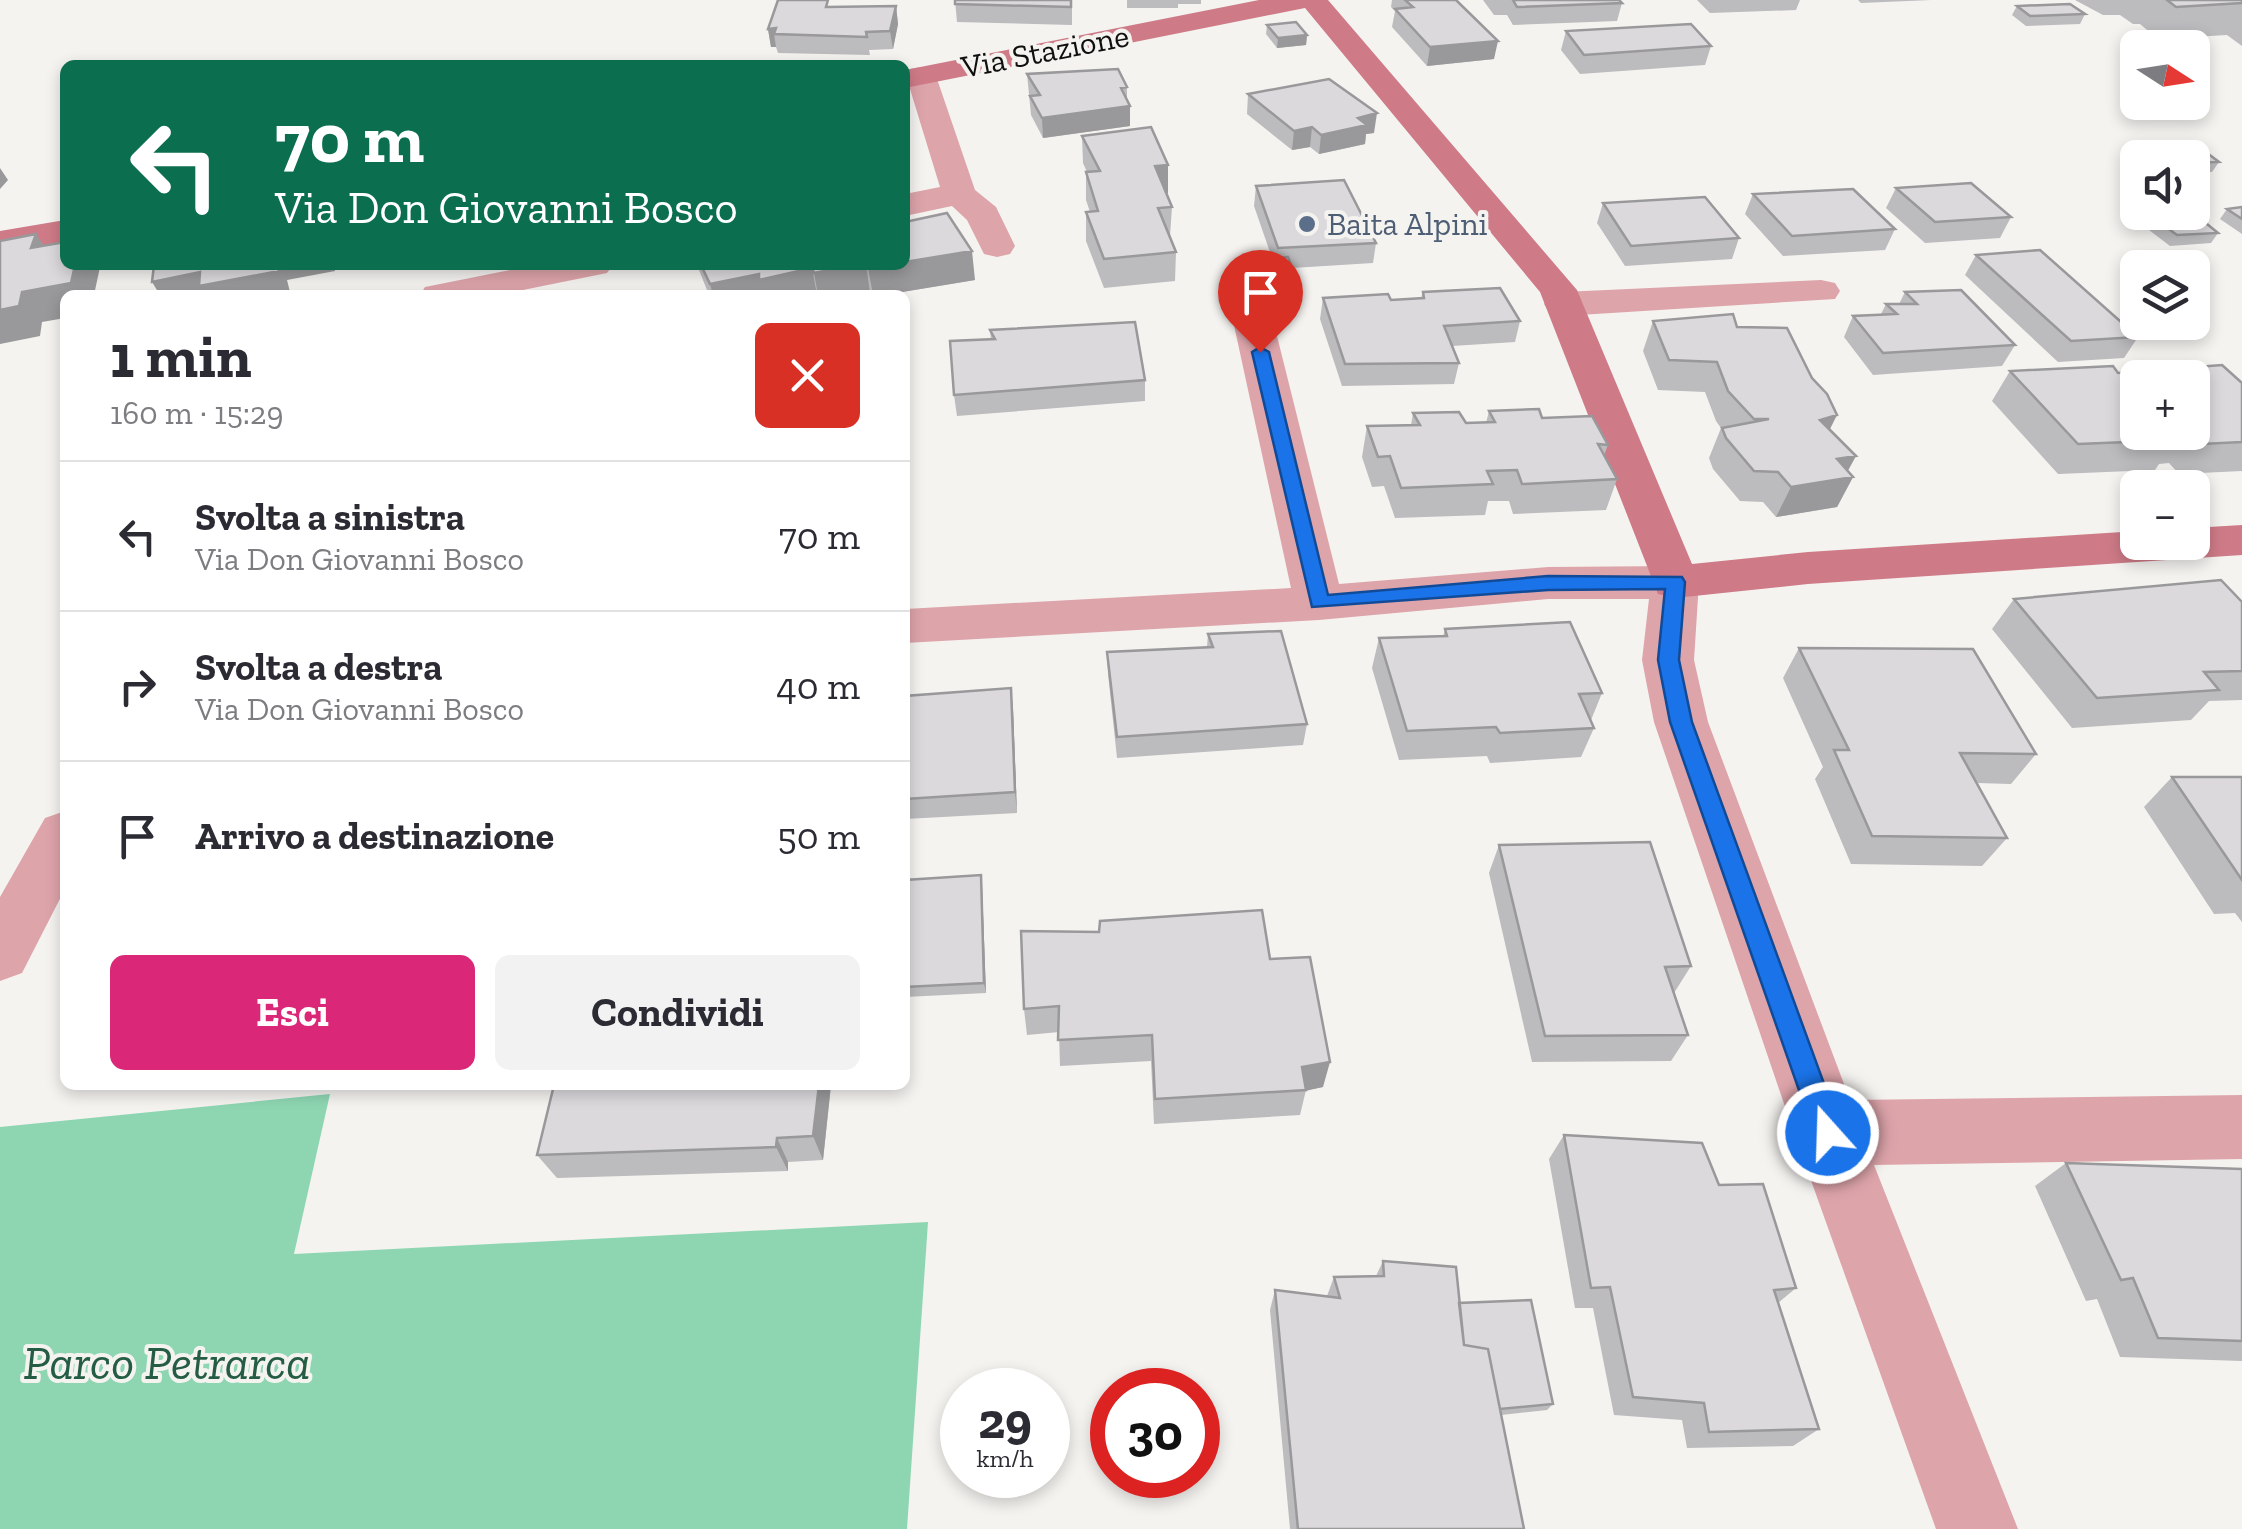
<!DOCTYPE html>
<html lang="it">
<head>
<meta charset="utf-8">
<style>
  :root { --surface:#fff; --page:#f2f2f3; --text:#2b2b33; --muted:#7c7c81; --line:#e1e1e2; --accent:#db2777 }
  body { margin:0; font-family:"Zilla Slab",serif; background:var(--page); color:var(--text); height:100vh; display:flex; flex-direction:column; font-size:38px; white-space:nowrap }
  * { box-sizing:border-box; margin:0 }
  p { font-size:32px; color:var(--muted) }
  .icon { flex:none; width:55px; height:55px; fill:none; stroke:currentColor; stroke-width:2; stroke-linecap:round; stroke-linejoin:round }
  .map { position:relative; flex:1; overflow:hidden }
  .side { position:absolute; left:60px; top:290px; width:850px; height:800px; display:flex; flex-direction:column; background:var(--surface); border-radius:15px; box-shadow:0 5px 15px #0003 }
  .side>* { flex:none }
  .hud { position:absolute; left:60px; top:60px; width:850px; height:210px; border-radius:15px; box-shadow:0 5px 15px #0003; background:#0b6e4f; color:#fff; overflow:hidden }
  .needle { width:65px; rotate:102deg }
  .controls { position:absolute; left:2120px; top:30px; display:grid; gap:20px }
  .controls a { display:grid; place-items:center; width:90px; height:90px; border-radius:15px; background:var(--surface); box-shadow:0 5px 15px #0003; font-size:50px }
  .speed { position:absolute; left:940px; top:1368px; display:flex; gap:20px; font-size:50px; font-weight:700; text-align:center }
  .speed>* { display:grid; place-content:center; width:130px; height:130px; border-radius:50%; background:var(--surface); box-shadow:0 5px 15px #0003; line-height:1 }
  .speed small { font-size:25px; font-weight:400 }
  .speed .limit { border:15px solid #d22; background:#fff; color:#111 }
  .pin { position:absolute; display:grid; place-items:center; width:85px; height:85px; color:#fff; margin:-102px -42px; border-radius:50% 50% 50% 0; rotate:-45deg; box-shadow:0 0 10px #0007 }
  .pin .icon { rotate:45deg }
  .me { position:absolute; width:110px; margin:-55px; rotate:340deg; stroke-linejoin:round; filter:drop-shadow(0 0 8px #0008) }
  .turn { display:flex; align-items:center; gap:35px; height:210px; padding:0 50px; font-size:45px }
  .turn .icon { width:130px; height:130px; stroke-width:2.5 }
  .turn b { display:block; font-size:70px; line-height:85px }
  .round { display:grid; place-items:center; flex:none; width:105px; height:105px; border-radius:15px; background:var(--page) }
  .head { display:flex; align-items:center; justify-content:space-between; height:170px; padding:0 50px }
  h1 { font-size:60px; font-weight:800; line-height:75px }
  .cta { display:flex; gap:20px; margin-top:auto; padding:20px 50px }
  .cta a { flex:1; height:115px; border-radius:15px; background:var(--accent); color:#fff; font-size:40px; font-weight:800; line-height:115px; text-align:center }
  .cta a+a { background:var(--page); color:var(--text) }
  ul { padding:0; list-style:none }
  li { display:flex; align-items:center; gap:30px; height:150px; padding:0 50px; border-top:2px solid var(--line) }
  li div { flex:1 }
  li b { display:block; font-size:38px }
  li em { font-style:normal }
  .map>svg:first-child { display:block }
  .green { fill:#8ed6b2 }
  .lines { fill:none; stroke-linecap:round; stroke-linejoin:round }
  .street { fill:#dda4aa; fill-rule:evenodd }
  .secondary { fill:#ce7b87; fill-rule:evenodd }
  .wall { fill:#bcbbbd }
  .shaded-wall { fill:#99989a }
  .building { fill:#dbd9dc; stroke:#99989a; stroke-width:2.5; fill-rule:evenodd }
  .route { fill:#1a73e8; stroke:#114b97; stroke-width:2.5 }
  .service-dot { fill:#5c6f8a; stroke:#f5f3f0; stroke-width:4 }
  .labels { text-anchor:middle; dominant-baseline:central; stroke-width:8; stroke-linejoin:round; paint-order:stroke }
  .far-street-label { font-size:32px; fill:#0f0f0e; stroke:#f5f3f0 }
  .far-service-label { font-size:32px; fill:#4e5e75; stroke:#f5f3f0; text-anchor:start }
  .near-park-label { font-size:48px; font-style:italic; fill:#245d44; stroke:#f5f3f0 }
</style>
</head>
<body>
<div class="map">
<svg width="2242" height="1529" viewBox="0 0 2242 1529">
  <rect width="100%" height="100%" fill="#f5f3f0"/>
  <path class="green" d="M330 1094 294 1254 928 1222 907 1529H0V1127Z"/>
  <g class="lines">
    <path class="street" d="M921 67 932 69 936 76 975 190 996 207 1015 246 1010 254 997 257 984 254 967 220 952 206 905 216V194L940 187 906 76 910 69Z
      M535 265H613L607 273 498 295H420L425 287Z
      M1821 280 1835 283 1840 291 1835 299 1563 316 1549 312 1544 304 1549 296 1563 292Z
      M1252 304 1266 308 1272 316 1339 584 1548 567 1675 566 1692 570 1699 582 1694 660 1708 722 1850 1100 2242 1095V1159L1874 1165 2018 1529H1936L1794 1133 1654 722 1642 660 1649 599H1548L1319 620 905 643V609L1291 588 1232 316 1238 308Z
      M65 811V889L22 973 0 981V897L45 818Z"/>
    <path class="secondary" d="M1259 0H1328L1577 290 1692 564 1808 552 2138 531V542H2192V528L2242 525V555L1808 584 1675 598 1658 594 1540 292 1305 8 905 88V70Z
      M65 220V242L0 253V231Z"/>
  </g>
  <path class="wall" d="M955 0H1072V25L957 22Z
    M1127 0H1201V4H1178V8H1127Z
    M1392 0H1456L1494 59 1427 66 1392 27 1395 11 1391 7Z
    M1483 0H1619L1622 3 1617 21 1513 25 1507 15H1494Z
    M1697 0H1800L1796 10 1710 13Z
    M1858 0H1931L1861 3Z
    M2075 0H2242V46L2227 35 2158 39 2140 24H2133L2120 15H2103Z
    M896 6 898 24 893 49 869 50 870 55 778 53 776 47H771L768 29 833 7Z
    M2017 6 2085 14 2080 24 2026 26 2012 15Z
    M1267 25 1307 35 1306 45 1277 48 1266 34Z
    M1566 31 1711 46 1705 65 1580 74 1561 50Z
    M1027 74 1127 87V100L1130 106V126L1043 138 1031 115Z
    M1248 94 1374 133 1366 134 1365 144 1319 154 1310 147 1292 150 1247 114Z
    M1082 136 1168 193H1166L1172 207 1170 236 1176 252 1175 281 1104 288 1086 241V212H1090L1086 200V172H1087L1083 163Z
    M2160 146 2219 162 2212 172 2192 173V158H2156L2154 156Z
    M1256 186 1376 243 1373 263 1292 268 1294 273 1293 283 1254 287 1249 270 1250 259 1272 258 1254 206Z
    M1896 188 2011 217 2000 238 1925 243 1886 208Z
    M1753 194 1895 229 1885 250 1783 256 1745 214Z
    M1603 203 1739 238 1732 259 1625 266 1597 223Z
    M2242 207V234L2220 219 2227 209Z
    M2155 219 2218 233 2211 243 2170 246 2149 230Z
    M1976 255 2138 337 2124 358 2058 362 1965 275Z
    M697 265H905L975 280 884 295H872L870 292 856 295H709Z
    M1423 292 1520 321 1515 342 1452 346 1459 363 1454 384 1342 386 1320 319 1323 298 1391 300 1421 298Z
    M1905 292 2015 345 2002 366 1873 375 1844 337 1853 316 1881 314 1886 304H1899Z
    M1653 321 1737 327 1830 429 1848 471 1853 477 1837 507 1776 517 1763 502 1740 501 1713 469 1709 458 1721 428 1716 421 1705 392 1658 390 1643 351Z
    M990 330 1145 380V401L957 416 954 395 991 340Z
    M2010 371 2118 373 2242 383V471L2179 474 2169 463 2159 464 2155 470 2058 474 1992 401Z
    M1489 411 1542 418 1608 445 1604 455 1617 479 1606 510 1513 514 1509 501H1488L1485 515 1395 518 1384 486 1372 487 1362 457 1367 426 1411 425 1413 413 1466 423H1486Z
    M2014 599 2242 602V700L2209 701 2191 720 2072 728 1992 629Z
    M1445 629 1602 693 1591 720 1594 728 1581 757 1490 763 1487 756 1399 760 1372 668 1379 638 1443 637Z
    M1208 634 1307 724 1303 745 1117 758 1108 674 1107 652 1207 647Z
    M1799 648 2036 754 2011 784 1977 783 2007 838 1982 866 1851 864 1815 779 1823 767 1783 678Z
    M905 704 1013 709 1017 813 905 819Z
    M2172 777H2242V922L2235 913 2214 914 2144 807Z
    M1499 845 1691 966 1674 993 1688 1035 1671 1061 1532 1062 1489 873Z
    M905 880 982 886 986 993 905 997Z
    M1270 959 1323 1087 1306 1090 1300 1115 1154 1124 1151 1061 1060 1066 1059 1032 1027 1035 1024 1009Z
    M554 1085H831L823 1160 788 1162V1171L557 1178 537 1155Z
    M1564 1135 1719 1185 1796 1288 1778 1303 1819 1429 1793 1446 1687 1448 1682 1420 1614 1415 1593 1308H1575L1549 1159Z
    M2066 1163 2242 1169V1361L2120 1357 2097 1299 2086 1301 2035 1186Z
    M1383 1261 1459 1303 1553 1404 1547 1410 1501 1415 1524 1529H1290L1270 1310 1275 1290 1327 1296 1334 1277 1376 1276Z"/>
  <path class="shaded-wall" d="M896 6 898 24 893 49 890 31Z
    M776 28 774 34 776 47H771L768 29Z
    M1307 35 1306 45 1277 48 1278 38Z
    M1498 41 1494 59 1427 66 1430 47Z
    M1130 106V126L1043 138 1042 118Z
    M1377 113 1374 133 1366 134 1365 144 1319 154 1321 135 1358 118Z
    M1312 127 1310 147 1292 150 1294 131Z
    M1168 165V193L1155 195V166Z
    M0 168 8 180 0 189Z
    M36 234 56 263 31 248Z
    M972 251 975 280 884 295H873L868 268 884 265H905V262Z
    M75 265H98L100 267 94 295H65V318L42 322 40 336 0 344V310L22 292Z
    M277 265H334L335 271 287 280 290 292 272 295H160L152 282 200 272Z
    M855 265H866L870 292 856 295H818L814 273Z
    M812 268 817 295H713L710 284 759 274Z
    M1837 415 1822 445 1820 420Z
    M1856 456 1844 478 1853 477 1837 507 1776 517 1791 487 1837 459Z
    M1011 688 1013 709 1017 813 1015 792Z
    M981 875 982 886 986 993 984 983Z
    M1330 1062 1323 1087 1305 1091 1302 1067Z
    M819 1085H831L823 1160 813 1136Z
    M777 1138 788 1162V1171L776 1147Z"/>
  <path class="building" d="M778 0H828L826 7 896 6 890 31 866 32 867 37 774 34 776 28 768 29Z
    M955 0H1071V7L955 4Z
    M1405 0H1456L1498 41 1430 47 1395 9 1413 7Z
    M1513 0H1619L1622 3 1517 7Z
    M2167 0H2242V3L2176 7Z
    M2070 4 2085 14 2030 16 2017 6Z
    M1296 22 1307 35 1278 38 1267 25Z
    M1691 24 1711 46 1584 55 1566 31Z
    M1118 69 1127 87 1121 88 1130 106 1042 118 1030 96 1040 95 1027 74Z
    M1329 79 1377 113 1358 118 1367 125 1321 135 1312 127 1294 131 1248 94Z
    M1151 127 1168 165 1155 166 1172 207 1158 208 1176 252 1104 259 1086 212 1098 211 1086 172 1100 171 1082 136Z
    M2195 144 2219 162 2192 163V158H2175L2160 146Z
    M1344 180 1376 243 1278 248 1256 186Z
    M1971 183 2011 217 1935 222 1896 188Z
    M1853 189 1895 229 1792 236 1753 194Z
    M1705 197 1739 238 1631 246 1603 203Z
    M2242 207V219L2227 209Z
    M947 213 972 251 905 262V222Z
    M2196 215 2218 233 2177 235 2155 219Z
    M36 234 31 248 65 242V265H75L71 283 22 292 19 306 0 310V241Z
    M2040 250 2138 337 2071 341 1976 255Z
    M1288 257 1294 273 1255 276 1250 259Z
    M154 265H277L279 271 199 286 200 272 152 282Z
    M701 265H855L814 273 812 268 759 280V274L710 284Z
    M1500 288 1520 321 1444 326 1459 363 1345 364 1323 298 1388 294 1391 300 1424 298 1423 292Z
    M1961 290 2015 345 1883 353 1853 316 1897 314 1886 304H1917L1905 292Z
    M1733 314 1737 327 1787 328 1812 378 1827 394 1837 415 1820 420 1856 456 1837 459 1853 477 1791 487 1778 472 1754 471 1726 438 1722 428 1769 419H1754L1728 391 1717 362 1669 360 1653 321Z
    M1135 322 1145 380 954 395 950 341 995 339 990 330Z
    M2222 365 2242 383V442L2202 444 2192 433 2173 435 2177 440 2078 444 2010 371 2113 366 2118 373ZM2138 378H2192V432H2138Z
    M1539 409 1542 418 1592 416 1608 445 1598 444 1617 479 1522 484 1517 470 1487 471 1493 484 1401 488 1390 456 1378 457 1367 426 1420 425 1413 413 1459 412 1466 423 1495 422 1489 411Z
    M2221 580 2242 602V671L2204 672 2219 690 2097 698 2014 599Z
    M1570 622 1602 693 1579 694 1594 728 1500 733 1496 727 1407 731 1379 638 1447 636 1445 629Z
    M1281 631 1307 724 1117 737 1107 652 1213 647 1208 634Z
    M1799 648 1973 649 2036 754 1960 753 2007 838 1872 836 1834 750H1849Z
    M1011 688 1015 792 905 799V704H907L905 696Z
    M2172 777H2242V880Z
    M1650 842 1691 966 1665 967 1688 1035 1545 1036 1499 845Z
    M981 875 984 983 905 987V880Z
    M1262 910 1270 959 1310 957 1330 1062 1302 1067 1306 1090 1155 1099 1152 1035 1058 1040 1059 1006 1024 1009 1021 931 1099 932 1100 921Z
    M554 1085H819L813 1136 777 1138 776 1147 537 1155Z
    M1564 1135 1702 1143 1719 1185 1763 1184 1796 1288 1774 1290 1819 1429 1709 1432 1704 1403 1633 1397 1610 1287 1591 1288Z
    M2066 1163 2242 1169V1341L2158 1338 2133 1278 2121 1280Z
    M1383 1261 1456 1267 1464 1345 1488 1349 1524 1529H1298L1275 1290 1340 1298 1334 1277 1384 1276Z
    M1531 1300 1553 1404 1500 1409 1488 1349 1464 1345 1459 1303Z"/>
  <path class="route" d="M1260 347 1269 352 1328 595 1548 576 1682 577 1685 582 1679 660 1692 722 1842 1133 1838 1142 1828 1146 1818 1142 1814 1133 1670 722 1658 660 1665 589 1548 590 1312 607 1252 352Z"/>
  <circle class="service-dot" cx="1307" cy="224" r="10"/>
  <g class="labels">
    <g class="far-street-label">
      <text transform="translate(1045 51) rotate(-11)">Via Stazione</text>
    </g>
    <g class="far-service-label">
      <text x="1327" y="224">Baita Alpini</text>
    </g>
    <g class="near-park-label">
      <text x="167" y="1362">Parco Petrarca</text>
    </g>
  </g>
</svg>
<div class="controls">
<a><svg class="needle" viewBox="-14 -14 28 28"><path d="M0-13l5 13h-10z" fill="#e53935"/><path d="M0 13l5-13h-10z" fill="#7c7c81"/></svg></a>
<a><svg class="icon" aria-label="sound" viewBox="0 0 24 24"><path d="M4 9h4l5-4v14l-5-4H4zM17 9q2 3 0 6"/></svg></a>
<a><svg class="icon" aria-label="layers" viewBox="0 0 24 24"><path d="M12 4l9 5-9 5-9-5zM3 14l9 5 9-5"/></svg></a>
<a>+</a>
<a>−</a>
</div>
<div class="speed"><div>29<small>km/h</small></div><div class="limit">30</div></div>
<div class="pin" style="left:1260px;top:352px;background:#d93025"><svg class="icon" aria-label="arrive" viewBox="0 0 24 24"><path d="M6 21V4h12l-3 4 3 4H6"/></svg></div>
<svg class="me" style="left:1828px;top:1133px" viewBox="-20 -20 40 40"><circle r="17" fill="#1a73e8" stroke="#fff" stroke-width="3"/><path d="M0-11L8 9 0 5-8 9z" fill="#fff"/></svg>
<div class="hud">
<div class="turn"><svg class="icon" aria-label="left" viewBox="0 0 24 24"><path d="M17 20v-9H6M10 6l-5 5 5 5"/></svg><div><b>70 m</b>Via Don Giovanni Bosco</div></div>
</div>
<section class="side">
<div class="head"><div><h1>1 min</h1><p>160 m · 15:29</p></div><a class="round" style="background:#d93025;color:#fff"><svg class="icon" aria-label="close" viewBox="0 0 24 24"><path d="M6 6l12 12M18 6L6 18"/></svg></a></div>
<ul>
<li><svg class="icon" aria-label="left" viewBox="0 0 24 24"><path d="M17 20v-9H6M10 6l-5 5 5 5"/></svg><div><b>Svolta a sinistra</b><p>Via Don Giovanni Bosco</p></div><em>70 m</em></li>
<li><svg class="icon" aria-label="right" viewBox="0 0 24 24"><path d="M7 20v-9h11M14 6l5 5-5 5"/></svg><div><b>Svolta a destra</b><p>Via Don Giovanni Bosco</p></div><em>40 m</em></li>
<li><svg class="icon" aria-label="arrive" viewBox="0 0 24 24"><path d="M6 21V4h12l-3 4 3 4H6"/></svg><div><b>Arrivo a destinazione</b></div><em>50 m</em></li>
</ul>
<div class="cta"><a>Esci</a><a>Condividi</a></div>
</section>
</div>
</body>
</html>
